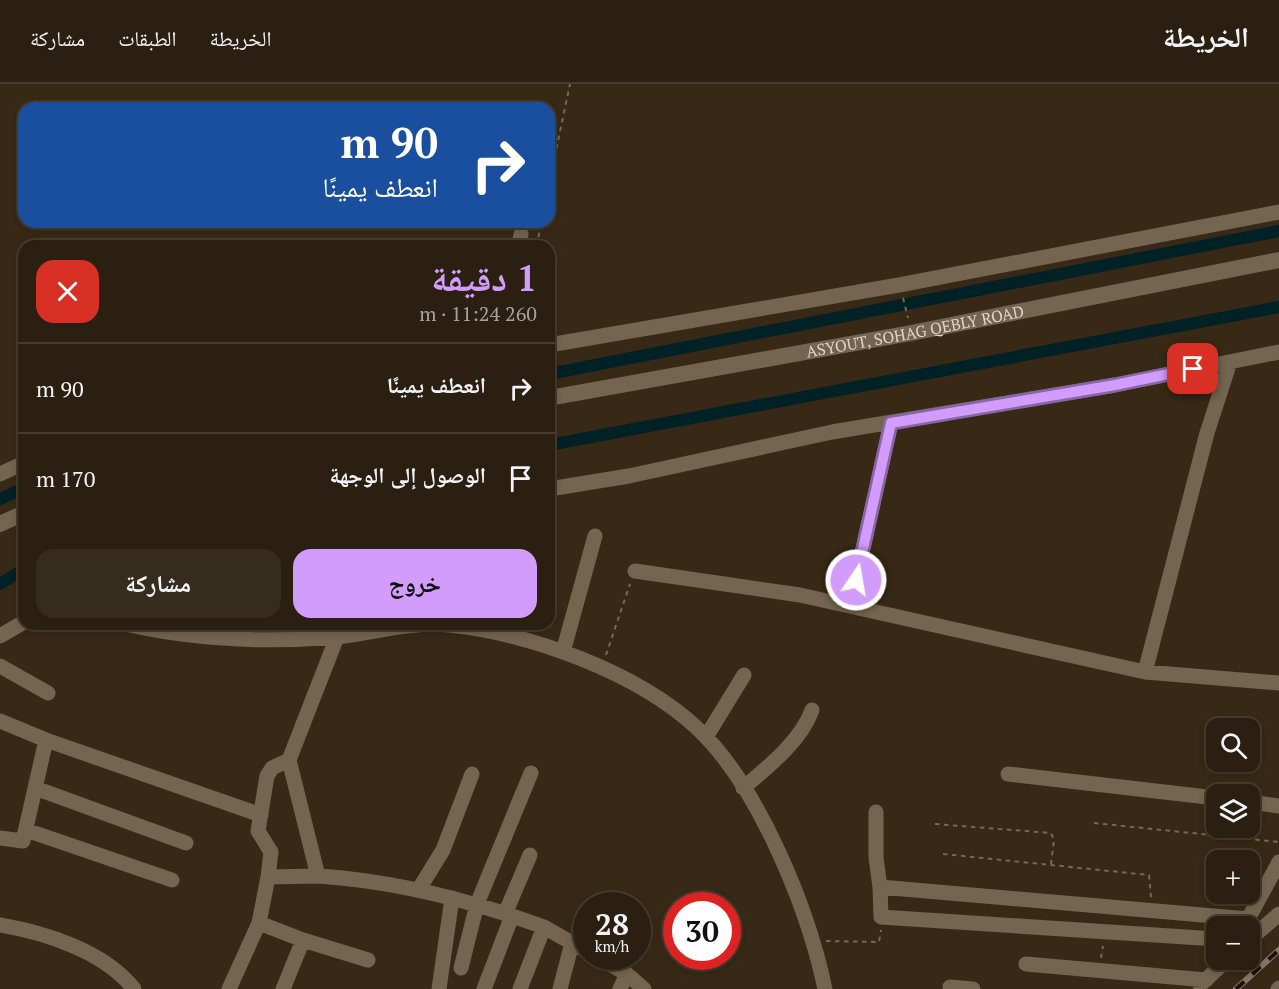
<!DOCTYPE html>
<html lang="ar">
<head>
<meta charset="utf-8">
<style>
  :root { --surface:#2a1f10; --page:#362c1e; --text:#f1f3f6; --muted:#a5a29f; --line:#463d30; --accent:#d29cfd }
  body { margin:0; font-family:"PT Serif","Noto Naskh Arabic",serif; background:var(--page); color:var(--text); direction:rtl; height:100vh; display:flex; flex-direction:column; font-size:22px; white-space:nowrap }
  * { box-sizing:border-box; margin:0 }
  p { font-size:20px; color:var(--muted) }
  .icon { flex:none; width:33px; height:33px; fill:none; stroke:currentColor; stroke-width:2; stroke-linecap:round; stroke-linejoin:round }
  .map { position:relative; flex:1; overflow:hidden; direction:ltr }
  .details { position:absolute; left:18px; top:156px; width:537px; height:390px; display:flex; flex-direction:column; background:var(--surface); border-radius:18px; box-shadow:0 3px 9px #0003,0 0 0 2px var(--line); direction:rtl }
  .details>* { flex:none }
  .banner { position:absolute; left:18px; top:18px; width:537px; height:126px; border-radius:18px; box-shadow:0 3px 9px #0003,0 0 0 2px var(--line); direction:rtl; background:#1a4fa0; color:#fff; overflow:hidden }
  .controls { position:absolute; left:1206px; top:634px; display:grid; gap:12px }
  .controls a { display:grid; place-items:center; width:54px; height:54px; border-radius:12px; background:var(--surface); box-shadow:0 3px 9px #0003,0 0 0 2px var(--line); font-size:30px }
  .speed { position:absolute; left:573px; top:808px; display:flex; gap:12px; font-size:30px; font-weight:700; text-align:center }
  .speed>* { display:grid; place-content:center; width:78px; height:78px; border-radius:50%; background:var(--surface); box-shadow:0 3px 9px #0003,0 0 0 2px var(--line); line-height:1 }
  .speed small { font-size:15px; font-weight:400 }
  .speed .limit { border:9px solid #d22; background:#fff; color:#111 }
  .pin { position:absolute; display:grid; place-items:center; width:51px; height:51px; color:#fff; margin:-26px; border-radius:12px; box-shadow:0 3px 9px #0006 }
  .me { position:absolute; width:66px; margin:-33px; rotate:12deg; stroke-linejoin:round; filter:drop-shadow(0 0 4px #0008) }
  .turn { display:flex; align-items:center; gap:21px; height:126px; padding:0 18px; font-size:27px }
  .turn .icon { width:78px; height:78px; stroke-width:2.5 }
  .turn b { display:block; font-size:42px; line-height:51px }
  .round { display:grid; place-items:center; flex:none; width:63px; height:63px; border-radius:18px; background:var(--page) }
  .headline { display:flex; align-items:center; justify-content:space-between; height:102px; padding:0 18px }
  h1 { font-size:36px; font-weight:700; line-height:45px; color:var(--accent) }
  .button { display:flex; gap:12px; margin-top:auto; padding:12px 18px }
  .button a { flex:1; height:69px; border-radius:18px; background:var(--accent); color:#111; font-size:24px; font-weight:700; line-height:69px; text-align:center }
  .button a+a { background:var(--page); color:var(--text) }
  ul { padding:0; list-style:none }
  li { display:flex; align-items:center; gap:18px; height:90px; padding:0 18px; border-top:2px solid var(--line) }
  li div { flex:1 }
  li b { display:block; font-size:22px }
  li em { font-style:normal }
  header { display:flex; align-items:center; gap:36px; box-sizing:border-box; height:84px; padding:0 30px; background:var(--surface); border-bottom:2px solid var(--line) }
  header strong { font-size:28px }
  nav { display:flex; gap:33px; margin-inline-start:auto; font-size:21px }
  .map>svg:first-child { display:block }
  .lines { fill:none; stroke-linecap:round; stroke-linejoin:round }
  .canal { stroke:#002126; stroke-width:12 }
  .path { stroke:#766959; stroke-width:2; stroke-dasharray:4.5 4.5; stroke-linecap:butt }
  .minor { stroke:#75644f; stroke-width:15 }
  .secondary { stroke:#75644f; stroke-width:16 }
  .rail-casing { stroke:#847767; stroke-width:6 }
  .rail { stroke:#1a130b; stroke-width:4; stroke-dasharray:11; stroke-linecap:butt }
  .route-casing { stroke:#8865a4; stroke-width:15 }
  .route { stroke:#d29cfd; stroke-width:10 }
  .labels { text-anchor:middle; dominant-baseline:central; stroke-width:4.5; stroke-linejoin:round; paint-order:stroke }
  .street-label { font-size:16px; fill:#dfd5c9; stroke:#1a130b }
</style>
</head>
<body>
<header>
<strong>الخريطة</strong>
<nav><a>الخريطة</a><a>الطبقات</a><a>مشاركة</a></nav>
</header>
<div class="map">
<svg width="1279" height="905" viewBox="0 0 1279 905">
  <rect width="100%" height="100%" fill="#382916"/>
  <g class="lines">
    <path class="canal" d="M549 290 1279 147
      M549 361 1279 223
      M0 415 24 404
      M0 500 24 485"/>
    <path class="path" d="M549 100 570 0
      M537 162 541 138
      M903 214 908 234
      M606 571 630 500
      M1094 739 1279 758
      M935 740 1051 749 1054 756 1051 780
      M943 770 1149 791 1151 813
      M826 857 879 858 881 846
      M1101 874 1103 862"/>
    <path class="minor" d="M519 162 521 150
      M549 261 899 201 1279 128
      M0 390 24 379
      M549 405 629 392 832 348 1115 301 1279 268
      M635 487 800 511 1145 588 1279 599
      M856 496 891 339
      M125 540C195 556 265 559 336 553 373 549 412 537 449 541 529 549 637 588 697 644 758 701 808 824 825 905
      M0 552 24 538
      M337 553 289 676 318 792C396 797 470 816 544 843L520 905
      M563 568 595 452
      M0 582 48 609
      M1145 588 1207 349 1230 278
      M0 637 46 656 261 731
      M706 653 744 591
      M1008 690 1216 714
      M35 704 186 759
      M743 704C768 683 801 657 812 626
      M1250 718 1279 722
      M876 728V774L880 803
      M26 746 172 796
      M0 754 23 757 46 656
      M268 793 271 768 258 747 267 692 272 684 289 676
      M419 805 443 766 472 690
      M505 830 530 771
      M259 839 303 856 283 905
      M0 841C46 849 104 867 134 905
      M544 843 586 867
      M1216 855 881 833 880 803 1248 835 1279 778
      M1250 855 1279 830
      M303 856 368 876
      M597 873 627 890 644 905
      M1026 880 1206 896
      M461 884 477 820 531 689
      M1200 901 1227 876
      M950 903 973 905
      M229 905 259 839 268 793 318 792
      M439 905 452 814
      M484 905 512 832
      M560 905 572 859
      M620 905 627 890
      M1278 905 1279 904"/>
    <g class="secondary">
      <path id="s1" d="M549 314 911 249 1279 176"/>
      <path d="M0 440 24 429"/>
    </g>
    <defs>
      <path id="rail" d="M1236 905 1279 866"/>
    </defs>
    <use href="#rail" class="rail-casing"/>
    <use href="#rail" class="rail"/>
  </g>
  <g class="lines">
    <defs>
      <path id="route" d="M856 496 891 339 1115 301 1193 285"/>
    </defs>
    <use href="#route" class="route-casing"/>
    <use href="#route" class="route"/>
  </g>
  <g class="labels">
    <g class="street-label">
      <text stroke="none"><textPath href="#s1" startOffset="372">ASYOUT, SOHAG QEBLY ROAD</textPath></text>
    </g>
  </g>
</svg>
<div class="controls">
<a><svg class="icon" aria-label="search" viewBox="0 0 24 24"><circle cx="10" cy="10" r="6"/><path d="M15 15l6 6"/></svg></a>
<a><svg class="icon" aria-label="layers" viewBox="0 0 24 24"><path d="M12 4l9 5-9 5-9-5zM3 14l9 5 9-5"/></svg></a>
<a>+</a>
<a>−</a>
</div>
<div class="speed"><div>28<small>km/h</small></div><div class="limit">30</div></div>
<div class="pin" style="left:1193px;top:285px;background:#d93025"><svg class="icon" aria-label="arrive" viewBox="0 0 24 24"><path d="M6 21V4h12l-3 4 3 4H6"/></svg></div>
<svg class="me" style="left:856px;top:496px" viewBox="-20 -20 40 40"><circle r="17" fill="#d29cfd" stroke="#fff" stroke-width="3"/><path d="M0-11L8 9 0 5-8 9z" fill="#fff"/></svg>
<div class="banner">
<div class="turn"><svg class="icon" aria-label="right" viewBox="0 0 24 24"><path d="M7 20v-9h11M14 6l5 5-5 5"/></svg><div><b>90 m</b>انعطف يمينًا</div></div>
</div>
<section class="details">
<div class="headline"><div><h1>1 دقيقة</h1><p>260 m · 11:24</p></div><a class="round" style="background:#d93025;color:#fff"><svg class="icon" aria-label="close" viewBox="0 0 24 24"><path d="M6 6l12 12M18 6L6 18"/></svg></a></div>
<ul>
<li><svg class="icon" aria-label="right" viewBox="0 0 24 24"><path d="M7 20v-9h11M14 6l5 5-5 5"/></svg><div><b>انعطف يمينًا</b></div><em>90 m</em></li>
<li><svg class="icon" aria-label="arrive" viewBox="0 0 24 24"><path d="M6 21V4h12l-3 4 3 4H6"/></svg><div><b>الوصول إلى الوجهة</b></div><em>170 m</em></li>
</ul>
<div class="button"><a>خروج</a><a>مشاركة</a></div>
</section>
</div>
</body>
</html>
